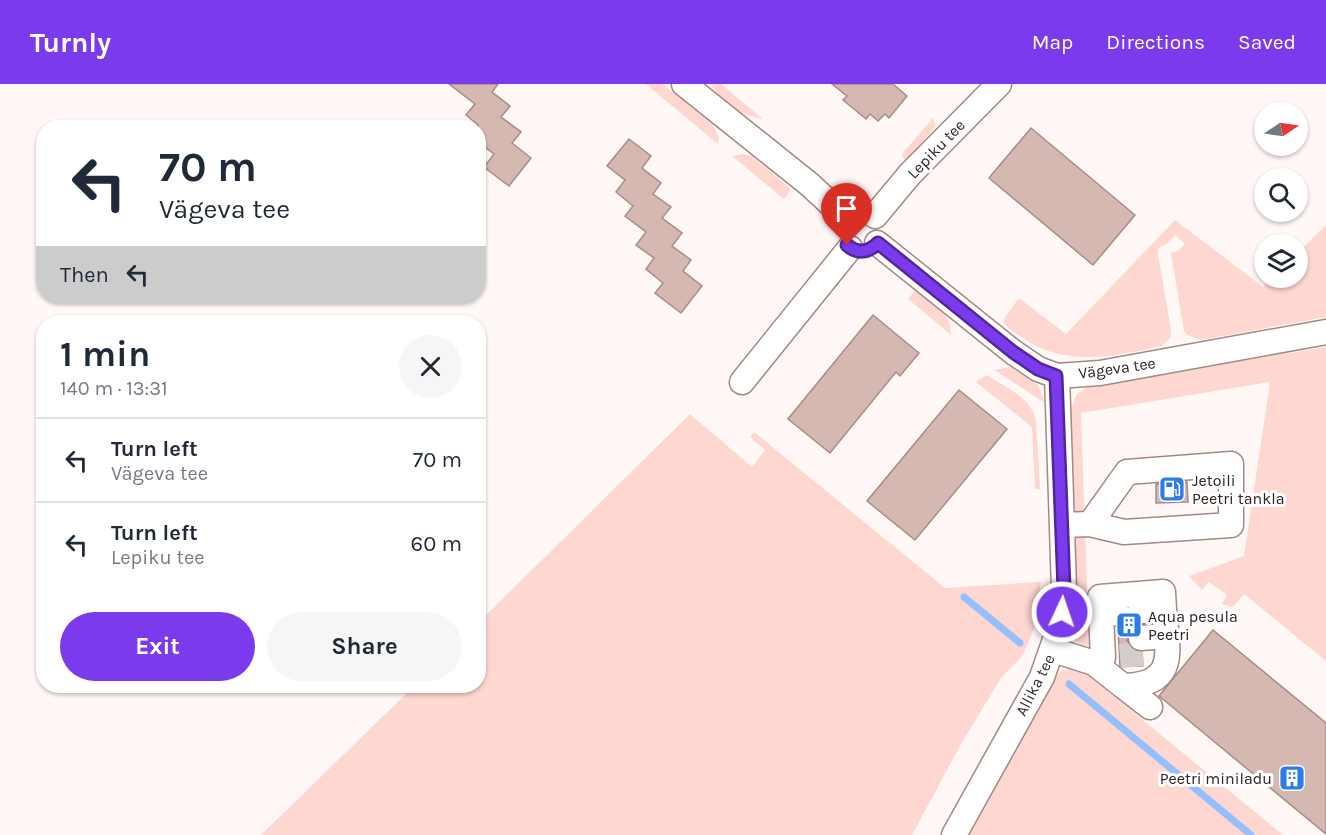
<!DOCTYPE html>
<html lang="en">
<head>
<meta charset="utf-8">
<style>
  :root { --surface:#fff; --page:#f6f6f7; --text:#1f2937; --muted:#747a83; --line:#e0e1e3; --accent:#7c3aed }
  body { margin:0; font-family:Karla,sans-serif; background:var(--page); color:var(--text); height:100vh; display:flex; flex-direction:column; font-size:22px; white-space:nowrap }
  * { box-sizing:border-box; margin:0 }
  p { font-size:20px; color:var(--muted) }
  .icon { flex:none; width:33px; height:33px; fill:none; stroke:currentColor; stroke-width:2; stroke-linecap:round; stroke-linejoin:round }
  .map { position:relative; flex:1; overflow:hidden }
  .sheet { position:absolute; left:36px; top:231px; width:450px; height:378px; display:flex; flex-direction:column; background:var(--surface); border-radius:24px; box-shadow:0 2px 4px #0004 }
  .sheet>* { flex:none }
  .top-card { position:absolute; left:36px; top:36px; width:450px; height:183px; border-radius:24px; box-shadow:0 2px 4px #0004; background:#fff; color:var(--text); overflow:hidden }
  .needle { width:39px; rotate:77deg }
  .buttons { position:absolute; left:1254px; top:18px; display:grid; gap:12px }
  .buttons a { display:grid; place-items:center; width:54px; height:54px; border-radius:50%; background:var(--surface); box-shadow:0 2px 4px #0004; font-size:30px }
  .pin { position:absolute; display:grid; place-items:center; width:51px; height:51px; color:#fff; margin:-62px -26px; border-radius:50% 50% 50% 0; rotate:-45deg; box-shadow:0 0 6px #0007 }
  .pin .icon { rotate:45deg }
  .me { position:absolute; width:66px; margin:-33px; rotate:3deg; stroke-linejoin:round; filter:drop-shadow(0 0 4px #0008) }
  .turn { display:flex; align-items:center; gap:21px; height:126px; padding:0 24px; font-size:27px }
  .turn .icon { width:78px; height:78px; stroke-width:2.5 }
  .turn b { display:block; font-size:42px; line-height:51px }
  .then { display:flex; align-items:center; height:57px; padding:0 24px; background:#0003; gap:12px; font-size:22px }
  .round { display:grid; place-items:center; flex:none; width:63px; height:63px; border-radius:32px; background:var(--page) }
  .head { display:flex; align-items:center; justify-content:space-between; height:102px; padding:0 24px }
  h1 { font-size:36px; font-weight:700; line-height:45px }
  .action { display:flex; gap:12px; margin-top:auto; padding:12px 24px }
  .action a { flex:1; height:69px; border-radius:36px; background:var(--accent); color:#fff; font-size:24px; font-weight:700; line-height:69px; text-align:center }
  .action a+a { background:var(--page); color:var(--text) }
  ul { padding:0; list-style:none }
  li { display:flex; align-items:center; gap:18px; height:84px; padding:0 24px; border-top:2px solid var(--line) }
  li div { flex:1 }
  li b { display:block; font-size:22px }
  li em { font-style:normal }
  header { display:flex; align-items:center; gap:36px; box-sizing:border-box; height:84px; padding:0 30px; background:var(--accent); color:#fff }
  header strong { font-size:28px }
  nav { display:flex; gap:33px; margin-inline-start:auto; font-size:21px }
  .map>svg:first-child { display:block }
  .green { fill:#fed7d0 }
  .lines { fill:none; stroke-linecap:round; stroke-linejoin:round }
  .stream { stroke:#94bffc; stroke-width:7 }
  .building { fill:#d6b8b3; stroke:#a88b86; stroke-width:1.5 }
  .minor-tunnel { stroke:#d5cdcc; stroke-width:24; stroke-dasharray:24 12; stroke-linecap:butt }
  .minor-casing { stroke:#a48883; stroke-width:27 }
  .minor { stroke:#fff; stroke-width:24 }
  .route-casing { stroke:#51269a; stroke-width:15 }
  .route { stroke:#7c3aed; stroke-width:10 }
  .labels { text-anchor:middle; dominant-baseline:central; stroke-width:6; stroke-linejoin:round; paint-order:stroke }
  .street-label { font-size:16px; fill:#2e2321; stroke:#fff }
  .poi-label { font-size:16px; fill:#2e2321; stroke:#fff; text-anchor:start }
</style>
</head>
<body>
<header>
<strong>Turnly</strong>
<nav><a>Map</a><a>Directions</a><a>Saved</a></nav>
</header>
<div class="map">
<svg width="1326" height="751" viewBox="0 0 1326 751">
  <rect width="100%" height="100%" fill="#fff8f7"/>
  <path class="green" d="M646 0H663L713 41 719 54 718 60Z
    M711 0H721L763 35C743 33 720 17 711 0Z
    M933 34 936 42 906 77 901 71Z
    M742 70 752 72 791 105 784 115 732 72Z
    M1175 136 1263 203 1272 194H1298V169L1326 141V233L1201 256 1187 251 1184 247 1171 169 1178 167 1185 160 1175 151 1168 159 1157 165 1171 246 1170 254 1162 262C1116 272 1067 283 1026 256 1018 251 1010 246 1004 239L1005 233 1019 214 1066 250Z
    M915 206C932 219 951 228 951 251L908 215Z
    M1326 263V577L1244 510 1233 523 1222 520 1227 511 1209 498 1202 506 1189 492 1244 472 1270 298 1081 329 1089 562 1083 563 1073 554 1076 509 1068 332 1077 310 1088 302Z
    M1010 283 1038 301 1045 319 994 286Z
    M987 291C1005 303 1032 314 1036 337L1040 405H1035L1032 343 976 298Z
    M690 330 752 383 765 366 750 353 754 348 945 504 1041 498 1035 542 1023 571 1001 594 961 660 912 751H261L414 602H478L479 538Z
    M1072 584 1081 586 1094 596 1283 751H969L1054 595 1061 587Z"/>
  <g class="lines">
    <path class="stream" d="M964 513 1020 559
      M1069 600 1251 751"/>
  </g>
  <path class="building" d="M449 0H498L492 8 510 22 501 33 521 48 512 59 531 74 509 102 484 83 494 70 478 58V41L466 31 475 20Z
    M832 0H893L907 12 889 34 885 30 878 37 870 30 866 35 843 16 847 12Z
    M1031 44 1135 131 1093 181 989 94Z
    M629 55 651 72 642 84 661 99 653 110 671 123 662 134 682 149 672 162 691 176 683 187 702 202 681 229 655 209 663 199 646 185 654 174 636 161 646 148 625 132 633 122 616 108 625 96 607 82Z
    M873 231 919 269 900 292 896 288 830 369 788 335Z
    M959 306 1007 345 915 456 867 417Z
    M1187 398 1188 418 1156 419V400Z
    M1129 536 1137 541 1128 547 1127 556 1134 567 1142 568 1143 582H1120L1118 543Z
    M1213 546 1326 639V750L1159 612Z"/>
  <g class="lines">
    <path class="minor-tunnel" d="M1120 572 1143 570"/>
    <defs>
      <path id="minor" d="M684 0 809 100 846 134
        M875 132 910 90 999 0
        M877 159 1013 268 1038 285 1057 292 1100 289 1326 248
        M742 298 850 164
        M1062 441 1090 440 1124 448 1231 441V380L1127 388 1090 440
        M1117 529 1101 530 1103 573 1094 579 1123 602C1178 601 1168 568 1164 526L1140 527
        M1101 530 1100 513 1163 508 1164 526
        M1141 554 1166 552
        M1053 566 1094 579
        M1123 602 1150 623
        M954 751 1042 593 1058 547 1064 505 1057 292"/>
    </defs>
    <use href="#minor" class="minor-casing"/>
    <use href="#minor" class="minor"/>
  </g>
  <g class="lines">
    <defs>
      <path id="route" d="M847 161C857 170 868 169 878 159L1013 268 1038 285 1056 292 1064 505 1062 528"/>
    </defs>
    <use href="#route" class="route-casing"/>
    <use href="#route" class="route"/>
  </g>
  <defs>
    <symbol id="fuel-square" viewBox="-11 -11 22 22"><rect x="-9" y="-9" width="18" height="18" rx="4" fill="#2c7ce7" stroke="#fff"/><path d="M-5.5-6h7V0h2V4h1.3V-2.5L3-4.5l.8-.8L6-3V5H2.5V1h-1V6h-7ZM-4.2-4.7v3.2H.2V-4.7Z" fill="#fff"/></symbol>
    <symbol id="building-square" viewBox="-11 -11 22 22"><rect x="-9" y="-9" width="18" height="18" rx="4" fill="#2c7ce7" stroke="#fff"/><path d="M-4-6H4V6H1V3H-1V6H-4ZM-2.5-4.3h1.7v1.8h-1.7ZM.8-4.3h1.7v1.8H.8ZM-2.5-1h1.7V.8h-1.7ZM.8-1h1.7V.8H.8Z" fill="#fff"/></symbol>
  </defs>
  <g fill-rule="evenodd">
    <use href="#fuel-square" x="1157" y="390" width="30" height="30"/>
    <use href="#building-square" x="1114" y="526" width="30" height="30"/>
    <use href="#building-square" x="1277" y="679" width="30" height="30"/>
  </g>
  <g class="labels">
    <g class="street-label">
      <text transform="translate(936 65) rotate(-46)">Lepiku tee</text>
      <text transform="translate(1117 284) rotate(-8)">Vägeva tee</text>
      <text transform="translate(1035 601) rotate(-63)">Allika tee</text>
    </g>
    <g class="poi-label">
      <text x="1192" y="396">Jetoili<tspan x="1192" dy="18">Peetri tankla</tspan></text>
      <text x="1148" y="532">Aqua pesula<tspan x="1148" dy="18">Peetri</tspan></text>
      <text x="1272" y="694" text-anchor="end">Peetri miniladu</text>
    </g>
  </g>
</svg>
<div class="buttons">
<a><svg class="needle" viewBox="-14 -14 28 28"><path d="M0-13l5 13h-10z" fill="#e53935"/><path d="M0 13l5-13h-10z" fill="#747a83"/></svg></a>
<a><svg class="icon" aria-label="search" viewBox="0 0 24 24"><circle cx="10" cy="10" r="6"/><path d="M15 15l6 6"/></svg></a>
<a><svg class="icon" aria-label="layers" viewBox="0 0 24 24"><path d="M12 4l9 5-9 5-9-5zM3 14l9 5 9-5"/></svg></a>
</div>
<div class="pin" style="left:847px;top:161px;background:#d93025"><svg class="icon" aria-label="arrive" viewBox="0 0 24 24"><path d="M6 21V4h12l-3 4 3 4H6"/></svg></div>
<svg class="me" style="left:1062px;top:528px" viewBox="-20 -20 40 40"><circle r="17" fill="#7c3aed" stroke="#fff" stroke-width="3"/><path d="M0-11L8 9 0 5-8 9z" fill="#fff"/></svg>
<div class="top-card">
<div class="turn"><svg class="icon" aria-label="left" viewBox="0 0 24 24"><path d="M17 20v-9H6M10 6l-5 5 5 5"/></svg><div><b>70 m</b>Vägeva tee</div></div>
<div class="then">Then<svg class="icon" aria-label="left" viewBox="0 0 24 24"><path d="M17 20v-9H6M10 6l-5 5 5 5"/></svg></div>
</div>
<section class="sheet">
<div class="head"><div><h1>1 min</h1><p>140 m · 13:31</p></div><a class="round"><svg class="icon" aria-label="close" viewBox="0 0 24 24"><path d="M6 6l12 12M18 6L6 18"/></svg></a></div>
<ul>
<li><svg class="icon" aria-label="left" viewBox="0 0 24 24"><path d="M17 20v-9H6M10 6l-5 5 5 5"/></svg><div><b>Turn left</b><p>Vägeva tee</p></div><em>70 m</em></li>
<li><svg class="icon" aria-label="left" viewBox="0 0 24 24"><path d="M17 20v-9H6M10 6l-5 5 5 5"/></svg><div><b>Turn left</b><p>Lepiku tee</p></div><em>60 m</em></li>
</ul>
<div class="action"><a>Exit</a><a>Share</a></div>
</section>
</div>
</body>
</html>
